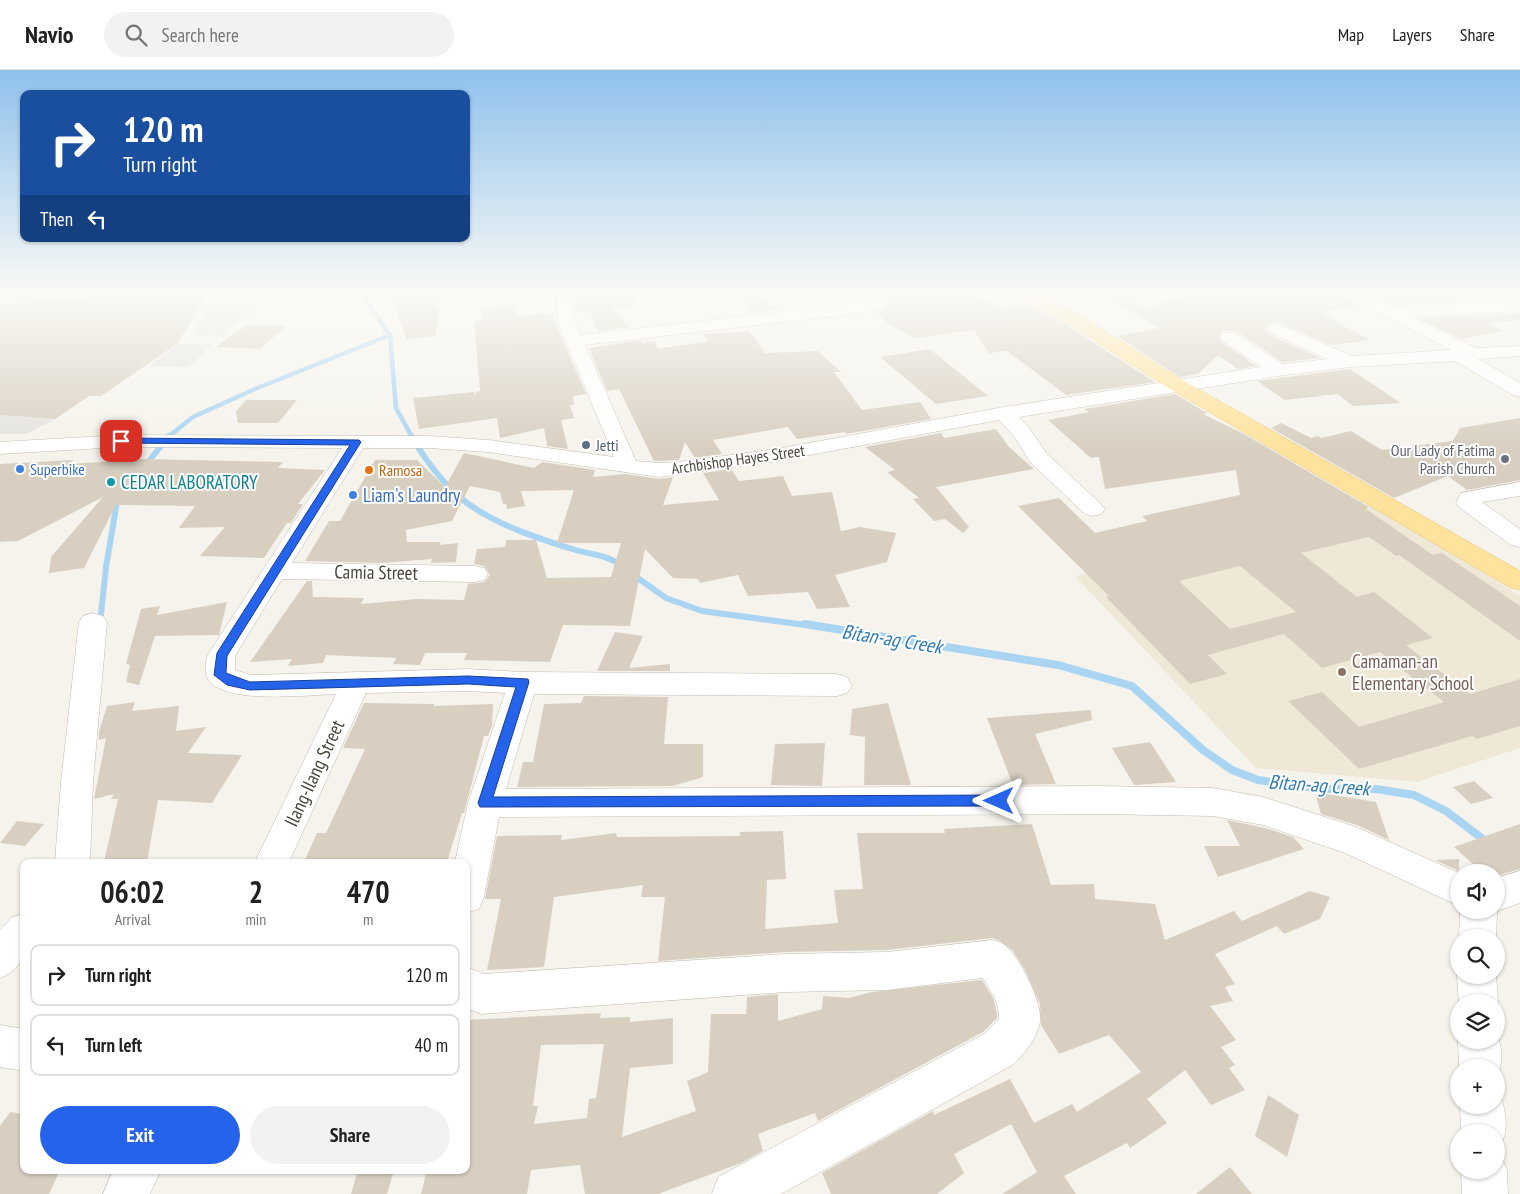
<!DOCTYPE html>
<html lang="en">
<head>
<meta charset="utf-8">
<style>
  :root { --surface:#fff; --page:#f2f2f2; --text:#202124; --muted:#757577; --line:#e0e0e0; --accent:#2563eb }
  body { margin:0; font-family:"PT Sans Narrow",sans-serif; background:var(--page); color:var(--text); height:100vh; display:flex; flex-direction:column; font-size:19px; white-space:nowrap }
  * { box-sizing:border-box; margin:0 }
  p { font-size:16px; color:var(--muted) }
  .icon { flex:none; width:28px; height:28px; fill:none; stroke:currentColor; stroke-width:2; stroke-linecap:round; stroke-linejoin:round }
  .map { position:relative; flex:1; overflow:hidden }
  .drawer { position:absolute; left:20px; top:789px; width:450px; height:315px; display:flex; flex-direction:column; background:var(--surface); border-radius:10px; box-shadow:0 1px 4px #0004 }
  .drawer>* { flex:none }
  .hud { position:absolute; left:20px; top:20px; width:450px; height:152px; border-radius:10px; box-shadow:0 1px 4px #0004; background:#1a4fa0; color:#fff; overflow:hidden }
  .fabs { position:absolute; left:1450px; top:794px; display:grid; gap:10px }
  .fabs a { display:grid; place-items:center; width:55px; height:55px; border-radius:50%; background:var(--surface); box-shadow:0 1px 4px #0004; font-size:25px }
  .pin { position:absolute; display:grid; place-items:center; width:42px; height:42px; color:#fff; margin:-21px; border-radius:10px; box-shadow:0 2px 8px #0006 }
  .me { position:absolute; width:55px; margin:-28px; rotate:270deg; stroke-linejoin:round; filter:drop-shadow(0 0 4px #0008) }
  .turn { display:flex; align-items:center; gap:18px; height:105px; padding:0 20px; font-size:22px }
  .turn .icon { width:65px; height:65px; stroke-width:2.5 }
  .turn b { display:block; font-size:35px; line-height:42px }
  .then { display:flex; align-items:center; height:48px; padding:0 20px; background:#0003; gap:10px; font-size:19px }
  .eta { display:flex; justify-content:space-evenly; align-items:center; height:85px; text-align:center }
  .eta b { font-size:30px; font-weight:800; line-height:35px }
  .cta { display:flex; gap:10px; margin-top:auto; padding:10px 20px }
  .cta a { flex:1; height:58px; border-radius:30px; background:var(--accent); color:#fff; font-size:20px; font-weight:800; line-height:58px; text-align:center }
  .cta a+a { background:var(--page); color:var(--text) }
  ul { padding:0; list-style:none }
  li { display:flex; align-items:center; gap:15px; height:62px; margin:0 10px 8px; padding:0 10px; border:2px solid var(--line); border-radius:10px }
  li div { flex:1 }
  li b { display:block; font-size:19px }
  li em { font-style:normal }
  header { display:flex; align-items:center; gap:30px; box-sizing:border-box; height:70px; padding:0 25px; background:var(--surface); border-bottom:1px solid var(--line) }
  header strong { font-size:24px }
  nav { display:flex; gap:28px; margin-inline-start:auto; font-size:18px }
  .search { width:350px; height:45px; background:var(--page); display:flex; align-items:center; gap:12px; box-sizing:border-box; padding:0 18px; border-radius:28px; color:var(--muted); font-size:19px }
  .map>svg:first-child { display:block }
  .education { fill:#efe8d6 }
  .parking { fill:#e5e3e0 }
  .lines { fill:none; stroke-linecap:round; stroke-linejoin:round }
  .stream-far2 { stroke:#a9d4f2; stroke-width:4.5 }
  .stream-far1 { stroke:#a9d4f2; stroke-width:6 }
  .stream { stroke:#a9d4f2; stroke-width:8 }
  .building { fill:#d8cfc1; fill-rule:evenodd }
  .minor-casing { stroke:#c2bbae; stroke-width:1 }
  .major-casing { stroke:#e6c16a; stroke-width:1 }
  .minor { fill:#fff; fill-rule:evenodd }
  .major { fill:#ffe39c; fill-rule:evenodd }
  .route { fill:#2563eb; stroke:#184099 }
  .service-dot { fill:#5c6f8a; stroke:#fff; stroke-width:2 }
  .worship-dot { fill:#6b7280; stroke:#fff; stroke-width:2 }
  .shop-dot { fill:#3f7fe0; stroke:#fff; stroke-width:2 }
  .food-dot { fill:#e8710a; stroke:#fff; stroke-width:2 }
  .culture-dot { fill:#0f9aa8; stroke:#fff; stroke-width:2 }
  .education-dot { fill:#8d6e63; stroke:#fff; stroke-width:2 }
  .labels { text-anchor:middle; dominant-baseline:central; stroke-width:4; stroke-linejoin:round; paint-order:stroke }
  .far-service-label { font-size:16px; fill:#4e5e75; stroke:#fff; text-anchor:start }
  .far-worship-label { font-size:16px; fill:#5b616d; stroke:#fff; text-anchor:end }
  .far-street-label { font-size:16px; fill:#4b4439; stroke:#fff }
  .far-shop-label { font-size:16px; fill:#366cbe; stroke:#fff; text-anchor:start }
  .far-food-label { font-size:16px; fill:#c56008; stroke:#fff; text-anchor:start }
  .culture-label { font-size:19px; fill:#0d838f; stroke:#fff; text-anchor:start }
  .shop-label { font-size:19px; fill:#366cbe; stroke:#fff; text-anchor:start }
  .street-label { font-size:19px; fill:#4b4439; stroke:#fff }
  .education-label { font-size:19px; fill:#785e54; stroke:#fff; text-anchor:start }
  .water-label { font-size:20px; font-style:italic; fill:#2e7ab2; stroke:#fff }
</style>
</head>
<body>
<header>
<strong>Navio</strong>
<div class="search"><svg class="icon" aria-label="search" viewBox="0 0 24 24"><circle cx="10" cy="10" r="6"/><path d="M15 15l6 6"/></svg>Search here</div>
<nav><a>Map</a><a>Layers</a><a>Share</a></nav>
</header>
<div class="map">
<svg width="1520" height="1124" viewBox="0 0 1520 1124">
  <rect width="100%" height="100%" fill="#f6f3ec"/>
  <path class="education" d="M1379 435 1520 526V678L1417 712 1256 698 1075 506Z"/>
  <path class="parking" d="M30 223H148L0 234V228L3 225Z
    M206 223H277L220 266 192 265 213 225Z
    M178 274H212L189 297 150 296Z
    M0 345 55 349 26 364H0Z"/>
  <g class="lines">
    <path class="stream-far2" d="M360 223 390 265 396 338 412 367
      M168 367 193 347 255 319 390 265"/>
    <path class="stream-far1" d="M411 366C425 389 445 417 467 433 497 455 537 468 572 479 588 484 609 485 622 496
      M145 396 169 366
      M632 504 666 528 702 541 813 556
      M100 554 106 497 117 432"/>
    <path class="stream" d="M805 554 1058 595 1132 616 1203 680 1232 700 1258 710 1323 719H1376L1414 725 1446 741 1488 773"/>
  </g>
  <path class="building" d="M148 223H192L188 227 207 226 177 274 101 326H89L55 349 0 345V234Z
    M391 223H440L437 235 440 243 435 266 406 269Z
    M578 223H635L636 236 612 238 629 257 598 261 589 240 576 241Z
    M880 223H976L998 238 1027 233 1068 256 1155 312 1066 325 1007 281 989 283 974 260 915 268 888 254 876 241 884 239 888 234Z
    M1099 223H1132L1139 226 1136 233 1146 238 1182 227 1214 223H1342L1345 228 1360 235 1322 242 1340 252H1336L1370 270 1331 275 1278 252 1271 253 1266 259 1270 265 1321 288 1282 292 1236 261H1223L1218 267 1222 272 1256 296 1238 299 1218 285 1198 304 1180 307 1117 266 1159 258Z
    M1367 223H1480L1497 230 1395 235Z
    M738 226H765L778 240 752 243Z
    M514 235 517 246 551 243 586 324 573 326 574 335H570L574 348 561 350 568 379 547 376 544 358 500 368 497 348 419 359 413 328 474 322 476 326V322L480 321 474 251 483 250 480 239Z
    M1520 243V250L1486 253 1503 261 1462 269 1418 248Z
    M246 255 287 256 259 279 216 277Z
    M749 261 765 283 818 281 841 302H834L862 340 920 332 931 349 846 364 844 362 797 369 788 357 713 370 722 384 695 388 685 372 679 390 654 391 619 319 607 321 589 278 641 270 642 273 655 271 658 279 709 271 702 264Z
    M930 279 988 326 936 334 880 287Z
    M1350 299 1401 333 1353 336 1338 324 1285 330 1257 311Z
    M1175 324 1207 343 1203 344 1244 364 1369 437 1366 439 1433 485 1442 483 1520 536V571L1399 485 1396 486 1369 467 1301 483 1357 527 1374 522 1433 568 1406 575 1470 624 1520 609V656L1477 669 1472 666 1359 699 1288 631 1322 622 1359 657 1444 632 1380 582 1322 598 1284 564 1208 585 1227 604 1190 614 1106 527 1109 526 1018 436 1059 428 1095 463 1147 451 1142 446 1240 425 1236 400 1105 419 1099 387 1091 388 1048 350 1089 342 1084 339ZM1240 496 1296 542 1230 559 1179 511Z
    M246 330H297L278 353H238L236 341Z
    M1520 348V410L1467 420 1448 406 1394 428 1271 358 1281 353 1311 368 1318 366 1321 368 1351 361 1382 380 1453 371 1460 358Z
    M996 359 1009 377 1034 399 936 417 969 457 963 463 945 449 934 451 913 429 919 428 887 402 895 400 865 377 941 363 944 368Z
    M464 383 534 398 542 392 595 400 593 407 625 404 659 409 673 407 663 435 719 430 703 403 731 399 739 411 783 406 792 426 832 422 841 461 860 457 896 463 887 492 835 505 850 537 817 539 808 522 748 526 738 505 700 513 698 509 673 508 645 479 630 556 563 555 550 592 464 590 467 583H425L420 595 393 594 396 588 326 585 323 593 288 596 292 589 250 592 307 511H312L313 527 364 528 361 534 417 529 464 530 468 514 484 512 490 505 484 496 474 494 477 479 505 477 506 470H536L547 508 611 507 621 473H557L574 420 521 421 525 436 507 439 506 434H503L500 422 470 416 452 451 406 460 407 472H441L439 475 458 473 456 492 431 493 432 489 382 493 305 491 329 451H340L375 390H417L445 417Z
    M143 389 283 392 278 398 325 400 298 434H303L291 453H287L264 488 200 486 225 457 179 458 195 436 116 435 84 498 49 503 51 487 103 427 18 471 0 472V394L73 390 70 394Z
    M227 532 219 565 155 566 139 615 126 612 130 595 126 594 141 539 160 536 157 545Z
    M615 562 643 566 629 598 670 594V601H597Z
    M584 626 668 627 664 674H703V707L673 716 517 717 523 692H533L544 634 581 633Z
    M135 632 132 641 179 636 176 661 206 657 188 683 242 685 212 733 158 730 147 792H104L118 729H111L114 724 94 729 106 668 99 670V662L107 636Z
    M364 633 434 634V636L493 634 492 656 488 666H484L464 743H462L447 792H304L317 763H326L365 679 343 678Z
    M888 633 911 715H864L865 667 850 665 852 639Z
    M1091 640 1092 650 1035 664 1056 714 1013 715 987 648Z
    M1150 672 1176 712 1134 715 1112 678Z
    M825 673 822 716 771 715 775 674Z
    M1474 711 1493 728 1471 734 1453 717Z
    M1315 722 1376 732 1389 770 1357 755 1321 744Z
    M1227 750 1265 758 1293 767 1304 779 1218 807 1204 776H1240Z
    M17 751 44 754 25 776 0 773Z
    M1032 754 1051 815 1094 814 1095 829 1155 834 1165 870 1234 841 1242 851 1310 821 1330 827 1320 849 1284 864 1277 856 1215 884 1235 914 1225 917 1233 931 1210 936 1236 970 1221 977 1235 995 1229 998 1245 1020 1211 1035 1185 1000 1147 1029 1167 1053 1130 1078 1127 1073 1064 1106 1076 1124H1002L1037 1102 1011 1054 954 1084 964 1103 937 1124H831L822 1103 933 1041 934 1045 1010 1009 1034 1053 1072 1034 1077 1042 1141 1002 1109 965 1059 984 1041 955 1040 934 1025 900 1013 881 1000 871 992 868 887 880 786 882 658 891 665 827H641L643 815 554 827 544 897 487 900 501 829H485L497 766 562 765 561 770 616 763 617 767 740 766V762L783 761 786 809 767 810 765 859 838 853 834 820 863 819 857 763H945L944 759Z
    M1520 754V799L1496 806V802H1482L1454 777Z
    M1459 789V801L1435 790Z
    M982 910 993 928 997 943V948L983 962 818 1051 815 1043 758 1064 763 1081 741 1093 658 1124H585L580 1095 531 1100 527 1124H421L427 1100H466V950L601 943 600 948 630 947V952L673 948V994L630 998 622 1067 696 1041 687 1011 708 1002 711 944H746L747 927 778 924V951L822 939 823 926 849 928 872 922ZM604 974 596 1028 589 1029 587 1048 534 1054 538 1036H533L541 975Z
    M1268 1025 1299 1045 1287 1087 1255 1066Z
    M10 1042 24 1044V1100H60L49 1124H0V1056Z
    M1230 1097 1252 1124H1196Z
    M358 1100H394L387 1124H351Z"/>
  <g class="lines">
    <defs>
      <path id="minor" d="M558 223H574C571 238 574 251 580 265L868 232 862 223H878L886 234 884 237 862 243 585 275 636 391 659 393 677 392 777 379 1004 337 1261 297 1223 271 1220 267 1223 263H1235L1282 294 1328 289 1271 263 1268 259 1271 255 1277 254 1352 286 1451 280 1346 226 1344 223H1364L1393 237 1520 231V241L1411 246 1476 278 1520 276V286L1478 289 1520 313V327L1513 325 1455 291 1351 297 1278 306 1019 347 1029 358 1047 384 1101 434 1105 439 1101 444 1093 446 1085 444 1031 393 1014 366 999 350 777 391 659 407 488 382 429 378H363L292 493 475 496 484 498 488 504 484 510 475 512 282 509 235 586V600L251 605 468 599 523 602 837 604 847 607 852 615 847 623 837 626 534 624 506 719 1098 716 1213 718 1263 727 1356 757 1459 803V836L1345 783 1263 755 1213 746 1098 744 499 747 484 827 479 839 466 843V792H455L468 733 505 623 468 621 366 623 289 792H255L336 624C307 625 230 634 210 612 203 605 206 595 207 586L342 378 121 377 0 384V372L121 365 429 366 488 370 614 387 558 252 556 231Z
        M1158 223H1183L1181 226 1145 236 1137 231 1139 228Z
        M1520 412V426L1482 432 1520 459V477L1511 475 1460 438 1456 433 1461 423Z
        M93 543 103 546 107 552 93 712 90 792H55L61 712 79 552 83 546Z
        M1520 801V833L1497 841 1496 870V868H1459L1460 840H1496V808Z
        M24 843C24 872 32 895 0 908V860L11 848Z
        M992 870C996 871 1003 873 1006 876 1020 888 1043 934 1040 952 1036 970 1026 981 1014 994L781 1124H712L718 1107 984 964 999 949C1000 933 991 921 983 908L887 920 786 922 481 944 466 938V897L484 904 786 884 887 882Z
        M1459 902V905L1496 904 1498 932 1496 936V932L1459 934 1457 905Z
        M0 955 24 959V1001L0 997Z
        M1496 962C1503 977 1503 995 1496 1010V998H1459L1458 970 1459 969 1496 970Z
        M1496 1019C1506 1033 1512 1067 1496 1079V1062H1461L1460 1035H1496Z
        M1496 1082 1500 1084 1507 1100 1508 1124H1462L1461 1100H1496Z
        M113 1100H161L150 1124H103Z"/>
      <path id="major" d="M1016 223H1035L1081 246 1184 311 1520 501V520L1511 518 1170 319 1069 254 1018 226Z"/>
    </defs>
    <use href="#minor" class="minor-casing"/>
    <use href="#major" class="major-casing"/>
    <use href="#minor" class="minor"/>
    <use href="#major" class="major"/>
  </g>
  <linearGradient id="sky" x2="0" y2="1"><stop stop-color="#8fc1ec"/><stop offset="0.59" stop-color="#fbfaf6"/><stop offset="1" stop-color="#fbfaf6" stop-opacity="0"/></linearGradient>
  <rect width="1520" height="380" fill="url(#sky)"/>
  <path class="route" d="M121 368 359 370 361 372 227 586 226 603 250 612 468 606 528 609 529 612 493 727 999 725 1004 727 1006 731 1004 735 999 736 480 737 478 733 516 617 468 614 250 620 227 615 214 605 217 583 350 375 118 373V369Z"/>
  <circle class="service-dot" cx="586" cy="375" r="5"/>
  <circle class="worship-dot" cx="1505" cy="389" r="5"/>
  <g class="shop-dot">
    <circle cx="20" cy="399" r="5"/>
    <circle cx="353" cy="425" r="5"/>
  </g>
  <circle class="food-dot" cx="369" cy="400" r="5"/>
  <circle class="culture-dot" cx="111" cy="412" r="5"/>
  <circle class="education-dot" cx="1342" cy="602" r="5"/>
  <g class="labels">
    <g class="far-service-label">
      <text x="596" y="375">Jetti</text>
    </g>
    <g class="far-worship-label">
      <text x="1495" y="380">Our Lady of Fatima<tspan x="1495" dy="18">Parish Church</tspan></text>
    </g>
    <g class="far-street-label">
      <text transform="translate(738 389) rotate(-8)">Archbishop Hayes Street</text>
    </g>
    <g class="far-shop-label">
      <text x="30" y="399">Superbike</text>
    </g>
    <g class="far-food-label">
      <text x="379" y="400">Ramosa</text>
    </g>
    <g class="culture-label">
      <text x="121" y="412">CEDAR LABORATORY</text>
    </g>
    <g class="shop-label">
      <text x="363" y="425">Liam's Laundry</text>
    </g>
    <g class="street-label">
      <text transform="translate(376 502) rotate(1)">Camia Street</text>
      <text transform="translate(314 703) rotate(-65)">Ilang-Ilang Street</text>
    </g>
    <g class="education-label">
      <text x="1352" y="591">Camaman-an<tspan x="1352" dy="22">Elementary School</tspan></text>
    </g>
    <g class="water-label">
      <text transform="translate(892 569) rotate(9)">Bitan-ag Creek</text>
      <text transform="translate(1319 715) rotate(4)">Bitan-ag Creek</text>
    </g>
  </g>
</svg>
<div class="fabs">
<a><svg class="icon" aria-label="sound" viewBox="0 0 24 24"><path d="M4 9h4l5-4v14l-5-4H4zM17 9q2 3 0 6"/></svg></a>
<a><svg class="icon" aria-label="search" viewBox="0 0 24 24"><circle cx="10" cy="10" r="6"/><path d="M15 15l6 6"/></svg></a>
<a><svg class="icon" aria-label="layers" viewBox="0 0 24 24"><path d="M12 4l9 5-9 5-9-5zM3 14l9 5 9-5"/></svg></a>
<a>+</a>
<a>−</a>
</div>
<div class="pin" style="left:121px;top:371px;background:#d93025"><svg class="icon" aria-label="arrive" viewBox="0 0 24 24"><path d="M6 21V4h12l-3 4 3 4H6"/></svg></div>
<svg class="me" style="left:999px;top:731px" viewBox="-20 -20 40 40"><path d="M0-17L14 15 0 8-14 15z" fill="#2563eb" stroke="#fff" stroke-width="4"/></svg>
<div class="hud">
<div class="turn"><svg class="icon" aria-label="right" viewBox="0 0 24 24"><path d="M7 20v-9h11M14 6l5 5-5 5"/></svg><div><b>120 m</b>Turn right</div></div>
<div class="then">Then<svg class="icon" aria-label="left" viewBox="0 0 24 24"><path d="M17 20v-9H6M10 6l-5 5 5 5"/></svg></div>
</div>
<section class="drawer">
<div class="eta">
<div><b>06:02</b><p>Arrival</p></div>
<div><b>2</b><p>min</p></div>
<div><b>470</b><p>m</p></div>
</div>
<ul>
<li><svg class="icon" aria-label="right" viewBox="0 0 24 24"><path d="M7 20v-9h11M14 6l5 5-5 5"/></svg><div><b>Turn right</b></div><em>120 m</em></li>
<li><svg class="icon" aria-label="left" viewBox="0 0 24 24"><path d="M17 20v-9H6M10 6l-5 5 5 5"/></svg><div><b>Turn left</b></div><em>40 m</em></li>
</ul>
<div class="cta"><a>Exit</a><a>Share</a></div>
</section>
</div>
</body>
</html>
